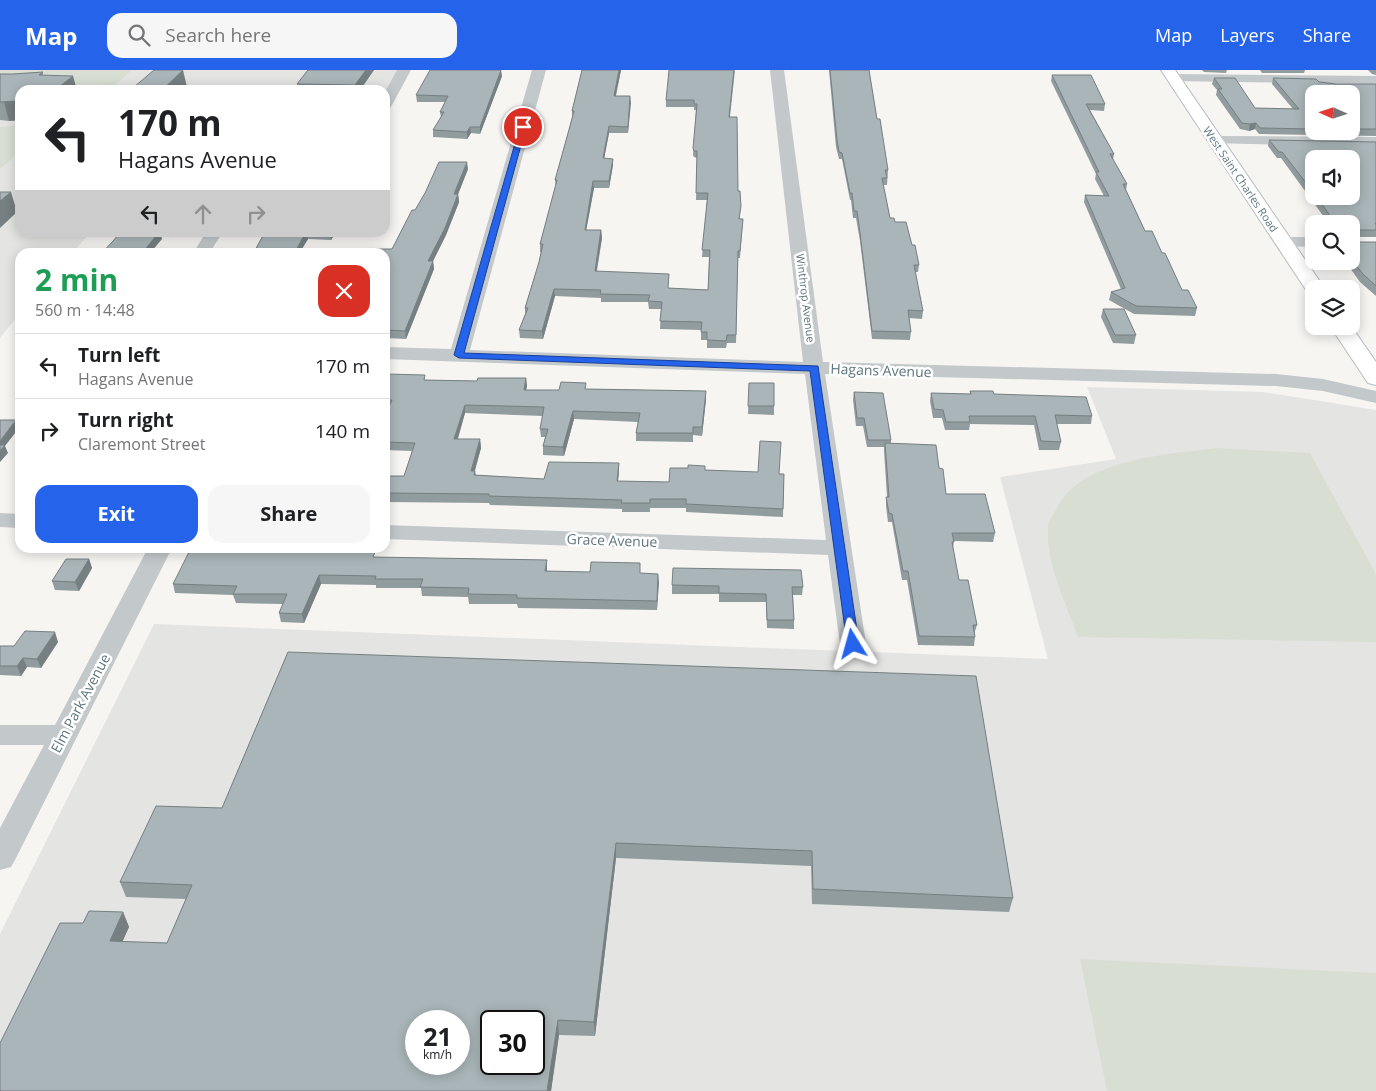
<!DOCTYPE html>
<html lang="en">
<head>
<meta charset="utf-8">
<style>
  :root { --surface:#fff; --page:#f6f6f6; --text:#202124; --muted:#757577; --line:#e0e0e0; --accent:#2563eb }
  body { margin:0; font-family:"Open Sans",sans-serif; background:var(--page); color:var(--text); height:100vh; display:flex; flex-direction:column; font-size:19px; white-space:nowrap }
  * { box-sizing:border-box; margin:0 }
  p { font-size:16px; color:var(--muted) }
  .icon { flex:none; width:28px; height:28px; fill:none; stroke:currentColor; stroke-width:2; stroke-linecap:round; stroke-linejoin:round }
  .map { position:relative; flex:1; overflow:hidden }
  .details { position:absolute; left:15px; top:178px; width:375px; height:305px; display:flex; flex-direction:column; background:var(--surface); border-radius:15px; box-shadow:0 2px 12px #0003 }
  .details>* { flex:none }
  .banner { position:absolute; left:15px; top:15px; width:375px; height:152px; border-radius:15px; box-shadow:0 2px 12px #0003; background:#fff; color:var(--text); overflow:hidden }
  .needle { width:32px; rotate:273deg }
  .buttons { position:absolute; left:1305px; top:15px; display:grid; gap:10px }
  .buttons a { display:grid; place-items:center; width:55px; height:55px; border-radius:10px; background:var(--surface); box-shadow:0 2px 12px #0003; font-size:25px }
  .speed { position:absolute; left:405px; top:940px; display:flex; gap:10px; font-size:25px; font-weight:700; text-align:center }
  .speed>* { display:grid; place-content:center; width:65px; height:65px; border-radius:50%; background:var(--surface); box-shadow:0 2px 12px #0003; line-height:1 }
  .speed small { font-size:12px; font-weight:400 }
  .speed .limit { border:2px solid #111; border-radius:8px; background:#fff; color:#111 }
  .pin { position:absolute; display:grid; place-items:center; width:42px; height:42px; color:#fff; margin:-21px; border:2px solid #fff; border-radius:50%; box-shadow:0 1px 5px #0007 }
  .me { position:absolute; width:55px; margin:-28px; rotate:352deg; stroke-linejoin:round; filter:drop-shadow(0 0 4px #0008) }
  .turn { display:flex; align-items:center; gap:18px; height:105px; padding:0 20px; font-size:22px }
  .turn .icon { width:65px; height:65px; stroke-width:2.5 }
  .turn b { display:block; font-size:35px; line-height:42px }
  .lanes { display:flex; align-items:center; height:48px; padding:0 20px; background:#0003; justify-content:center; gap:25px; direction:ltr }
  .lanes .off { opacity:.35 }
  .round { display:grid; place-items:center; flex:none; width:52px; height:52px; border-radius:15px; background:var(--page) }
  .head { display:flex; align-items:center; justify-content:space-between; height:85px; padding:0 20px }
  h1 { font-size:30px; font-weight:700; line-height:38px; color:#1e9e55 }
  .cta { display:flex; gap:10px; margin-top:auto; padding:10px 20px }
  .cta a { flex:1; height:58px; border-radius:15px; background:var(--accent); color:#fff; font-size:20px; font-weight:700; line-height:58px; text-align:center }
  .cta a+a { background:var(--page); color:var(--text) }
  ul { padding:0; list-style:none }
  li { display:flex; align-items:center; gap:15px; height:65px; padding:0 20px; border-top:1px solid var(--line) }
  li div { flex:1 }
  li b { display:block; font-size:19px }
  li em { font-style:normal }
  header { display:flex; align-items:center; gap:30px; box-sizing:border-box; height:70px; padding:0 25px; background:var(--accent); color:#fff }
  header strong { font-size:24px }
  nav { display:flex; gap:28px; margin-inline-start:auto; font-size:18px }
  .search { width:350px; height:45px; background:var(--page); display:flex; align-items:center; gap:12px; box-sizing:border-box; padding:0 18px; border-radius:15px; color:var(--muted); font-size:19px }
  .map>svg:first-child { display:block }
  .built { fill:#e4e5e3; fill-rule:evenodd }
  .green { fill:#d8ded2 }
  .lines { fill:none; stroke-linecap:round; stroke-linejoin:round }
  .secondary-casing { stroke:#b5bcbf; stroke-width:2 }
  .street { fill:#c3c8cb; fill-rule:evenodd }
  .secondary { fill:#fff; fill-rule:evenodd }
  .wall { fill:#919c9e; fill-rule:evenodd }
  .shaded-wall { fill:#767f81 }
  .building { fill:#a9b5b8; stroke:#767f81; fill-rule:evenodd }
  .route { fill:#2563eb; stroke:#184099 }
  .labels { text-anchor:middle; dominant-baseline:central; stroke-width:5; stroke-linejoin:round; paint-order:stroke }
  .far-street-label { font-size:11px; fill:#5e7680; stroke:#fff }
  .street-label { font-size:14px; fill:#5e7680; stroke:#fff }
</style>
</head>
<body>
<header>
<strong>Map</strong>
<div class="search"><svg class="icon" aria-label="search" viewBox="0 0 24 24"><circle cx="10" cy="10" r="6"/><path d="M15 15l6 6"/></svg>Search here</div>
<nav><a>Map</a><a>Layers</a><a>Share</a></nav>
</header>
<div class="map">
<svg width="1376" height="1021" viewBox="0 0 1376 1021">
  <rect width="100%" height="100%" fill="#f6f5f2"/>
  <path class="built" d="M0 0H403L385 35V20H20V162L90 163 73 182H20V243L0 268Z
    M1087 317 1263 322 1376 340V1021H0V864L154 554 1048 589 1000 407 1116 389ZM416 951H459V994H416ZM491 951H534V994H491Z"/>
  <path class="green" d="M0 0H132L115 15 0 13Z
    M9 56H20V82L0 99V57Z
    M1216 378 1310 383 1376 504V572L1078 567C1066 533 1046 495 1048 457 1048 452 1053 445 1056 440 1081 388 1166 385 1216 378Z
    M1080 889 1376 903V1021H1107Z"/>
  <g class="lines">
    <defs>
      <path id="secondary" d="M1161 0H1175L1325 219H1314V225L1308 223Z
        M1330 256H1351L1376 292V315L1368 313Z"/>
    </defs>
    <use href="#secondary" class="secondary-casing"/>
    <path class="street" d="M397 0H411L392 35 390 38 385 39V22Z
      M532 0H546L470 280 803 292 770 0H784L823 292 1276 304 1323 309 1376 321V333L1323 321 1276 316 825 304 866 574 862 580 853 583 844 580 840 574 828 485 385 469V455L826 470 805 304 385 289V277L451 279Z
      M1173 4 1376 6V14L1168 11 1166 8Z
      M1215 66 1376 67V77L1210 73 1208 70 1210 67Z
      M206 162H223L210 182H194Z
      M1284 167H1314V177L1278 176 1275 172 1278 168Z
      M0 443 20 444V458L0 457Z
      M148 478H172L16 788 11 797 0 800V758L44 675H0V655H55Z"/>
    <use href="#secondary" class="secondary"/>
  </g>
  <path class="wall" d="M308 0H374L360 20H298L297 14Z
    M582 0H621L616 26H630L628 63H609L604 88 613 89V95L609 118H594L586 160H601L602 168 597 201 669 218 708 220 709 187H702L707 130H696L697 88 694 87 693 85 696 40H694V37H666V30L735 0 730 47 740 143V149H743L740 188H738L736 273H727L726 278H707V270H701V260L660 259 661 239H649L648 232H601V228L555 226 543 269 520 268 519 260 525 244V238L539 192 541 182H540V174L556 117 555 110 570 56 572 48V41Z
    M829 0H869L877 49 888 100 887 115H883L890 148 895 152 912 175 919 195 918 202H915L923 241 922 249 909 248 911 262 910 270 872 269 860 171 856 148H853L851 130H850L842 89H839L836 77Z
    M1202 0H1227L1226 3 1204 2Z
    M1260 0H1305L1304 3H1262Z
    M1368 0H1376V5L1372 4Z
    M43 2V5L20 20V50L9 51 0 50V4H13Z
    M1052 5 1105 34 1104 41 1090 40 1114 84 1113 90 1127 114 1126 120 1145 161 1182 220 1197 238 1195 246 1134 244 1109 230 1111 222 1121 219 1084 132 1085 125 1104 126 1095 109 1096 104 1051 11Z
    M502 6 480 64 471 63 467 69 433 67V60L441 47 440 42 445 32H417L416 25Z
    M1214 8 1255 38 1293 39 1272 14 1273 8 1336 14H1376V66L1259 64 1255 59 1249 61 1240 59 1216 25 1217 20 1212 14ZM1314 24H1351V61H1314Z
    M1269 70 1376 72V167H1352V172H1376V226L1360 212 1345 191H1351V154H1317L1319 146 1324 147 1281 88H1277L1268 76ZM1314 89 1351 126H1314Z
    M468 99 458 124 459 132 446 165 433 191 434 199 406 269 385 268V182L392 179 415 140Z
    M265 162H336L331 170 308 169 300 182H254Z
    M1103 239 1136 265 1134 274 1113 273 1101 247Z
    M385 304 426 310 477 311 526 308 527 316 526 320H559L586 319 706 321V329L702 366 693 365V372L636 371V363L638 352 574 349 564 386 543 385V376L545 367H541L540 359 543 346 465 343 458 369H480L481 378 475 401 476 405 544 409 619 393V401L618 411 669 412 705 400 784 404 783 447 686 442V438H650V442H622V439L490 435 489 433 385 432V406H404L412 381 385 380V345L388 338 387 336H385Z
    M749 313 774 336V345L748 344Z
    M970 321 994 324 1092 346 1091 354H1056L1061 372 1059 380H1039L1034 355 970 354 969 360H945L942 348H933L930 331 931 323 970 324Z
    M854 322 891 370V373L939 398 946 424 995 463 993 472 954 471 953 478 959 510 977 555 974 564 975 567 974 576 918 575 907 510H902L892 452H888L886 436V427H887L884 381V377H867L863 356H856L853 330Z
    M280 481 375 487 547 490V501L658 504 657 540 518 538 517 534H469L468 527 422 526 421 518H376V515L321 514 304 553 281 552 279 543 283 534 236 533 233 525 175 523 173 514Z
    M89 489 92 498 79 521 55 520 52 511Z
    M672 515 803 517 802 525H793L794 550V559L767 558 766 532H719V524H672Z
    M58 572 41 598 27 597 21 606 0 605V576H14Z
    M288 582 1013 828 1009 842 812 834 811 796 616 788 595 966 559 965 551 1021H0L83 853 123 842 129 857 122 872 167 873 186 829 126 827 120 812 222 738Z"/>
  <path class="shaded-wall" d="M183 0 187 17 184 20H162Z
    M366 0H374L360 20H356L355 15Z
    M501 0 502 6 480 64V57Z
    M619 0H621L614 33V26Z
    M73 6 77 20H55Z
    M630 26 631 33 628 63V57Z
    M20 29V50L9 51 4 32Z
    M1256 53 1255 59 1249 61 1250 54Z
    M609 56V63L603 95V88Z
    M470 57 471 63 467 69V62Z
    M613 89V95L609 118V111Z
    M467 92 468 99 455 132 454 124Z
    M593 111 594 118 585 167V160Z
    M11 122 17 142 0 158V131Z
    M458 124 459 132 446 165 429 199 428 191Z
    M601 160 602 168 595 208V201Z
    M159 162H160L162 169 151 182H143Z
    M306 162 308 169 300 182H295Z
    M336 162 331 170 330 163Z
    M433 191 434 199 406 269 405 261Z
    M554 219 555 226 543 269 542 261Z
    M526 308 527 316 524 328V320Z
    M706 321V329L702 366V357Z
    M465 335V343L455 377 454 369Z
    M573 341 574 349 564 386 563 377Z
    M16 350 19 358 5 376 8 383 0 392V371Z
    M480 369 481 378 472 409 471 401Z
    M619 393V401L617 420V411Z
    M89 489 92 498 79 521 75 512Z
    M547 490V499L546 510 545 501Z
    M658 504 659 513 657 540V531Z
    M319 505 321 514 304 553 302 544Z
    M55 562 58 572 41 598 37 589Z
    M23 588 27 597 21 606 17 596Z
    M616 773V788L595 966 594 952Z
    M123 842 129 857 116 886 110 871Z
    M558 950 559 965 551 1021H547Z"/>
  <path class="building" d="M154 0H183L162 20H134L137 17H134Z
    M308 0H366L355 15 297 14Z
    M430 0H501L480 57H470L467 62 433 60 444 42H440L448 26 416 25Z
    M582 0H619L614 26H630L628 57 609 56 603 88 613 89 609 111H593L585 160H601L595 201 669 204 668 218 708 220 710 180H702L708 123H696L697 81H694L693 78 697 34H694V30H666L669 0H734L729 47H737L738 121H740L741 136 739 149H743L740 181H738L736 265H727L726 271 707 270V262H701L702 252 660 251 662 232 648 231 650 225 600 224 601 220 554 219 542 261 519 260 528 238H525L539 192 543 174H540L557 110H555L570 56 574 41H572Z
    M830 0H869L877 49H880L888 100H885L887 108H882L890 148H894L895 152H906L912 175H915L919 195H914L923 241 908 240 911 262 872 261 860 163 857 141H854L852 123H850L842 83 839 82 837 70Z
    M43 2 39 5 73 6 55 20H20V29L18 31 0 32V4H13Z
    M1052 5H1091L1105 34H1086L1114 84H1110L1127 114H1123L1145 161H1152L1162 183H1165L1182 220H1188L1197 238 1136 236 1111 222 1125 218 1085 125 1109 126 1096 102H1099Z
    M1214 8H1235L1255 38 1299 39 1273 8 1316 9 1319 12 1336 14H1376V59H1351V24H1314V59L1260 58 1256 53 1250 54 1242 53 1218 19H1222Z
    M1269 70 1376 72V153H1375L1376 155V160H1352V172H1376V216L1363 204 1351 189V154H1324L1319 146 1331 147 1316 126H1351V89H1314V123L1282 82H1279Z
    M439 92H467L454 124H458L445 158 428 191H433L405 261 385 260V182H367L368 179H392L412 140H415L425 123Z
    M0 122H11L0 131Z
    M121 162H159L143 182H103Z
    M265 162H306L295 182H254Z
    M1103 239H1124L1136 265H1115Z
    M385 304 425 305 424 310 477 311 478 308H526L524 320H559L561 312 586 313 585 319 706 321 702 357H693V363H636L640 343 573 341 563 377 543 376 548 359H540L544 337 465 335 454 369H480L471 401H475L474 405 544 409 549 392 619 393 617 411 669 412 670 398H688V395L705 396V400L758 402 760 371 781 372 779 404H784L783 439 686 434V429H650V433H621L622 430 489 426V424L385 423V406H404L415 373 385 372V345L392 330H386L387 328H385Z
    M749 313H774V336H748Z
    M970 321H993L994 324 1086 327 1092 346 1055 345 1061 372 1041 371 1035 346H969L970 352H946L943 340 934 339 931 323 971 324Z
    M854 322 883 323 891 370H868L864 348H857Z
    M0 350H16L0 371Z
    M885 373 936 375 939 398 943 399 946 424H985L995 463H952L954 472H952L959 510H968L977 555H973L975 567 919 566 908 501H903L892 444 889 443 886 427H889Z
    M0 375H5L0 381Z
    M257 479 279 480 278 481 375 482 373 487 547 490 545 501 590 502 591 492 640 493V503L658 504 657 531 517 528V525L468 524 469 518 420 517 423 509H375L376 506 319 505 302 544 279 543 287 524H233L237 516 173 514 190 480 256 481Z
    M66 489H89L75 512 52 511Z
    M673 498 801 500 803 517H792L794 550H767L766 524 719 523V516L672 515Z
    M25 561 55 562 37 589 23 588 17 596H0V576H14Z
    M288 582 976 606 1013 828 813 819 812 781 616 773 594 952 558 950 547 1021H0V973L60 853H83L89 841 123 842 110 871 167 873 192 815 120 812 156 736 222 738ZM416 951H459V994H416ZM491 951H534V994H491Z"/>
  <path class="route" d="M520 56 526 57 464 283 818 296 859 574 857 577 853 578 847 574 810 301 459 288 454 285Z"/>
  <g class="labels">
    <g class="far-street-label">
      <text transform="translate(1241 109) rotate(56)">West Saint Charles Road</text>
      <text transform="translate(806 228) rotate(83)">Winthrop Avenue</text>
    </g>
    <g class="street-label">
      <text transform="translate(881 300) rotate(2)">Hagans Avenue</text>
      <text transform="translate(612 470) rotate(2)">Grace Avenue</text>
      <text transform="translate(80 633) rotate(-62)">Elm Park Avenue</text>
    </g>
  </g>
</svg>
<div class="buttons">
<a><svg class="needle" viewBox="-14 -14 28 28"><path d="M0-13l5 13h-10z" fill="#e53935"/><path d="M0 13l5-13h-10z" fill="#757577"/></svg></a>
<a><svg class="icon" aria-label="sound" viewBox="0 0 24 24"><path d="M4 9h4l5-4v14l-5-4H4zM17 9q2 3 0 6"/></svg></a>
<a><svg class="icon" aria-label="search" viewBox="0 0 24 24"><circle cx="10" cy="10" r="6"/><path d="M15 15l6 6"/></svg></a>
<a><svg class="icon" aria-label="layers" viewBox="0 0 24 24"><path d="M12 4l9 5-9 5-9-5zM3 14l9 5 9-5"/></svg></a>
</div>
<div class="speed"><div>21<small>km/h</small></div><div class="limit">30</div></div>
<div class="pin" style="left:523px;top:57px;background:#d93025"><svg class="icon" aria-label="arrive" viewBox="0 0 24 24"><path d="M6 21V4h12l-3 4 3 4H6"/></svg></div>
<svg class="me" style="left:853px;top:574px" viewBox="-20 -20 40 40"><path d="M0-17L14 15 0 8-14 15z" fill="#2563eb" stroke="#fff" stroke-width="4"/></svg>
<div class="banner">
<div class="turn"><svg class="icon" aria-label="left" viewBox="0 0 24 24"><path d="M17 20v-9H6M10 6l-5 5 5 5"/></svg><div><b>170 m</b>Hagans Avenue</div></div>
<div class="lanes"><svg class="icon" aria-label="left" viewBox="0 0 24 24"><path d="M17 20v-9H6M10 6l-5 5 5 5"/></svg><svg class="icon off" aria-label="ahead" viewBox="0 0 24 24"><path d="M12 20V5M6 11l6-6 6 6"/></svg><svg class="icon off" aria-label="right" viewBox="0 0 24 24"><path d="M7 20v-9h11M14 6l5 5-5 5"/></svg></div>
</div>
<section class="details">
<div class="head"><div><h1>2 min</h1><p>560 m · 14:48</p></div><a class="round" style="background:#d93025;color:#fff"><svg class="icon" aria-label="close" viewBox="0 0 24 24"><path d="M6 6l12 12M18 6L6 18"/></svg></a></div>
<ul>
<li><svg class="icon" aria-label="left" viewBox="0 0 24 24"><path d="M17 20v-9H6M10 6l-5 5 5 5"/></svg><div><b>Turn left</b><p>Hagans Avenue</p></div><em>170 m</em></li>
<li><svg class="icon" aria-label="right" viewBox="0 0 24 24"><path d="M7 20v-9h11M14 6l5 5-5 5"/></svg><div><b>Turn right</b><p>Claremont Street</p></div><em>140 m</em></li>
</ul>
<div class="cta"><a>Exit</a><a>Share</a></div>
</section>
</div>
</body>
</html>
